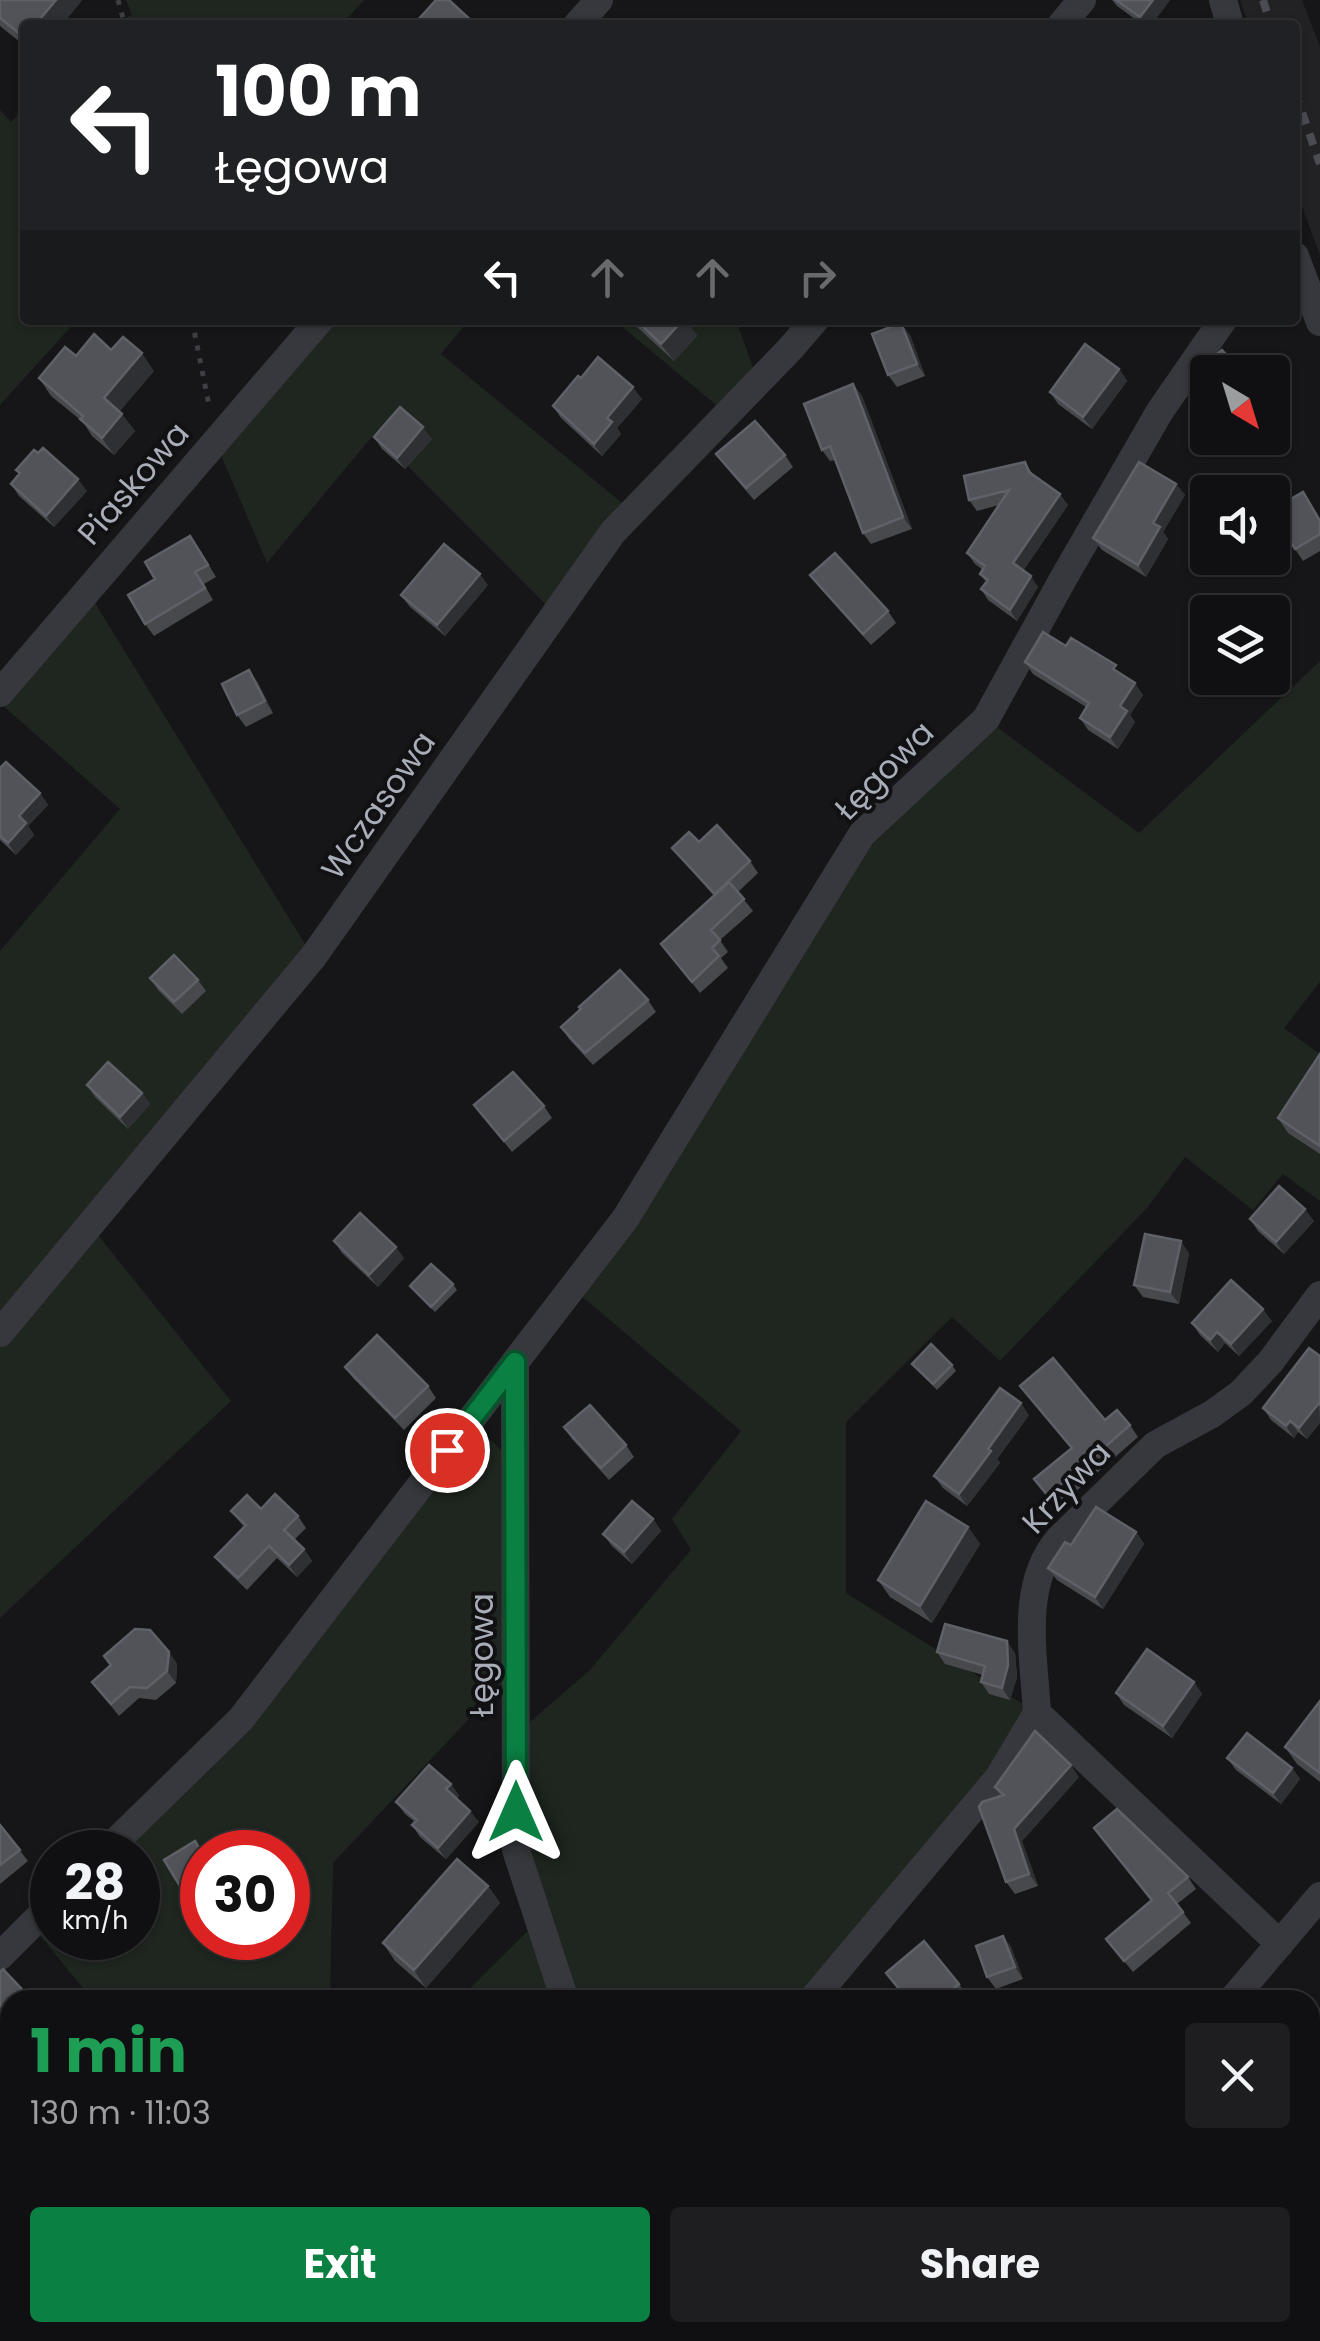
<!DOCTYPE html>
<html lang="en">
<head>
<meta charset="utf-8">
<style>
  :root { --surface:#101012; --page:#1e1e20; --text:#f1f3f6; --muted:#9c9d9f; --line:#303032; --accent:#0b8043 }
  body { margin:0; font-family:Poppins,sans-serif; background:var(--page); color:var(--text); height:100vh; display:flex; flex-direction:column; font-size:38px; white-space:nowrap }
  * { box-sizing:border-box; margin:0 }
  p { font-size:32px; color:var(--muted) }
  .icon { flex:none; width:55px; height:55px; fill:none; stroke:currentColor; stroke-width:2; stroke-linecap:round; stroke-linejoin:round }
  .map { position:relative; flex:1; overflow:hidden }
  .panel { position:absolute; left:0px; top:1990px; width:1320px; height:352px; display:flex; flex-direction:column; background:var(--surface); border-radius:30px 30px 0 0; box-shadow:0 2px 8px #0004,0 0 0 2px var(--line) }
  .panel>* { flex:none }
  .top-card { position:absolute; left:20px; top:20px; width:1280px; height:305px; border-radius:10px; box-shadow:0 2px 8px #0004,0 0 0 2px var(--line); background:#202124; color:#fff; overflow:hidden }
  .needle { width:65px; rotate:142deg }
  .buttons { position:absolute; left:1190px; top:355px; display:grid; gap:20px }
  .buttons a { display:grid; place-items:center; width:100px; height:100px; border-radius:10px; background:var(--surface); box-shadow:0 2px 8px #0004,0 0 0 2px var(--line); font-size:50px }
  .speed { position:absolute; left:30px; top:1830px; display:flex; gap:20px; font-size:50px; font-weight:700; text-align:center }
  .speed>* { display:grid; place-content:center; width:130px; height:130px; border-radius:50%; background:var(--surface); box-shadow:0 2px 8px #0004,0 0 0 2px var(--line); line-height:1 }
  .speed small { font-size:25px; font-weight:400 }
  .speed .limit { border:15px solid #d22; background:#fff; color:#111 }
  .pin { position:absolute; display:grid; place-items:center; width:85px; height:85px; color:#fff; margin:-42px; border:5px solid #fff; border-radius:50%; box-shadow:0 2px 10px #0007 }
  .me { position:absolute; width:110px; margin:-55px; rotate:0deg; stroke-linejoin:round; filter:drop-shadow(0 0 8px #0008) }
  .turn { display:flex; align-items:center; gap:35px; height:210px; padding:0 30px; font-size:45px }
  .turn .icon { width:130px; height:130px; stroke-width:2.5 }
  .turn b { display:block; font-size:70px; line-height:85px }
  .lanes { display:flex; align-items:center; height:95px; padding:0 30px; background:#0003; justify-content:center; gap:50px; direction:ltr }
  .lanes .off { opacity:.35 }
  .round { display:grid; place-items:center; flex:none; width:105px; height:105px; border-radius:10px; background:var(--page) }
  .head { display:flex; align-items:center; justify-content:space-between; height:170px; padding:0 30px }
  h1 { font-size:60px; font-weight:700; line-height:75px; color:#1e9e55 }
  .action { display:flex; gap:20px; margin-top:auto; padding:20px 30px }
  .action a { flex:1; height:115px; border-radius:10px; background:var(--accent); color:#fff; font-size:40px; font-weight:700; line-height:115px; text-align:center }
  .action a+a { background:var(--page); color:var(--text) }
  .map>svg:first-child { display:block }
  .built { fill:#222225 }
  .green { fill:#1e261f; fill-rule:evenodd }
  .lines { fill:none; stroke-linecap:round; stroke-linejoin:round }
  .path { stroke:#3d3f44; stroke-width:5; stroke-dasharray:5 8; stroke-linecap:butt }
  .minor { stroke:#37383d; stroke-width:28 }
  .rail { stroke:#4a4c52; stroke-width:8; stroke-dasharray:12 10; stroke-linecap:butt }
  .wall { fill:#47494d }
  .shaded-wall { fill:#2f3033 }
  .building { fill:#525359; stroke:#5f6168; stroke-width:2.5 }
  .route-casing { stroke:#07532c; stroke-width:25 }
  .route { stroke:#0b8043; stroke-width:18 }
  .labels { text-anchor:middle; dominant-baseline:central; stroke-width:8; stroke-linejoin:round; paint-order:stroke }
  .street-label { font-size:32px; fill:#a8adb8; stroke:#111113 }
</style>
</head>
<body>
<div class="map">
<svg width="1320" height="2341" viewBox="0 0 1320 2341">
  <rect width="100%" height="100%" fill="#161618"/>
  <path class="built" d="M1240 0H1302L1320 47V256L1295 186V25H1248Z"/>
  <path class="green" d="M126 0H364L341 25H110L132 15Z
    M25 108V320H77L0 405V110L11 122Z
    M320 320H469L441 354 633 512 555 614 375 433 267 563 215 441Z
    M614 320H736L758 382 727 414Z
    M87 590 313 957 90 1225 231 1401 0 1618V951L120 809 0 703Z
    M1320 661V982L1284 1028 1320 1054V1201L1283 1174 1253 1210 1185 1157 1147 1208 1000 1361 952 1317 846 1422V1593L1037 1713 812 2000H458L539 1920 516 1850V1734L589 1671 691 1550 672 1519 741 1431 572 1288 862 834 986 719 1139 833Z
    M470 1420 516 1464V1669L333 1863 330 2000H93L40 1936 52 1922V1938H138V1852H117ZM202 1852H288V1938H202Z
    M10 2096V2332L910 2333 902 2341H0V2105Z"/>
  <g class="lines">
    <path class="path" d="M118 0 125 25
      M192 320 209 405"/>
    <path class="minor" d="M1223 0 1230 25
      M577 25 599 0
      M1061 25 1082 0
      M1295 256 1320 322
      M0 693 320 320
      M0 1333 313 957 613 532 790 349 815 320
      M515 1362 516 1850 565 2000
      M105 1852 241 1719 625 1219 862 834 986 719 1063 579 1160 411 1223 320
      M1280 1944 1037 1713C1034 1656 1019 1585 1059 1539L1155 1445 1212 1414 1241 1393 1271 1361 1320 1295
      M0 1956 52 1904
      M812 2000 999 1777 1037 1713
      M1232 2000 1320 1896
      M618 2332V2341
      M1220 2332 1227 2341
      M519 2341 526 2332
      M901 2341 910 2332"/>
    <path class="rail" d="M1263 0 1271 25
      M1295 92 1320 164"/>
  </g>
  <path class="wall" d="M0 0H82L62 25H25V46L0 26Z
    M1112 0H1170L1151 25H1143L1117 6Z
    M632 320H689L687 322 697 336 674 361 637 327Z
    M910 335 925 376 897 387 888 375Z
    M111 350 154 371 119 411 135 431 114 455 92 436 83 422 51 396 39 378 76 356Z
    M1119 369 1127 381 1092 429 1058 404 1050 392Z
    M581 378 642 399 617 428 621 434 602 456 561 418 553 406Z
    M853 384 862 396 912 529 871 544 863 533 835 460 830 461 822 450Z
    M374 437 432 439 405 469 382 449Z
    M716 454 785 455 793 467 754 500 725 466Z
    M1025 462 1034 476 1068 505 1023 571 1038 587 1017 621 988 600 981 589 986 582 980 574 983 570 975 564 967 553 999 505 977 511 969 500Z
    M16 470 87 491 54 527 19 496 11 484 19 475Z
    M1176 484 1185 495 1163 532 1168 539 1146 577 1102 550 1093 538Z
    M1311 504 1320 519V551L1303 561 1295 549Z
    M198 547 216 577 204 584 213 600 154 636 145 624 155 579Z
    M810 575 888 611 896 623 871 645 819 587Z
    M488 585 445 636 410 607 401 595Z
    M1066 646 1123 676 1143 695 1130 715 1135 722 1118 749 1088 730 1080 718 1086 707 1033 674 1025 662Z
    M257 681 273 713 246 727 237 715Z
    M0 768 40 793 48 805 28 826 34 835 16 855 0 840Z
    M699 842 750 861 758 873 738 892 753 911 720 940 728 952 721 958 728 968 700 993 661 944 714 896 681 859 672 848Z
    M150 978 198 980 206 991 182 1014 158 990Z
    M648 1000 656 1012 593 1065 569 1039 561 1027Z
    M1320 1054V1154L1288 1133 1278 1118Z
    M87 1085 142 1093 150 1104 128 1129 95 1097Z
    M474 1105 544 1106 552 1118 512 1152Z
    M1250 1219 1314 1221 1284 1254 1258 1231Z
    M334 1241 404 1258 378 1287 342 1253Z
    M1189 1253 1179 1304 1143 1297 1134 1285Z
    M453 1284 457 1290 435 1312 410 1286Z
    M1272 1321 1239 1356 1225 1343 1218 1352 1200 1335 1192 1323Z
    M1320 1356V1423L1307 1439 1298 1432 1294 1438 1271 1420 1263 1408Z
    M912 1364 952 1365 956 1371 937 1390Z
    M345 1367 428 1386 436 1398 404 1430 353 1378Z
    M1020 1386 1105 1420 1130 1425 1138 1437 1057 1508 1034 1479 1071 1448Z
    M1029 1415 997 1459 1000 1463 967 1506 943 1488 934 1476Z
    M564 1427 626 1445 634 1457 609 1480 572 1439Z
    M261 1509 298 1516 306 1528 294 1540 304 1549 312 1561 297 1577 277 1558 247 1590 224 1568 215 1557 244 1527 231 1511Z
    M653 1519 661 1531 632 1564 612 1546 603 1534Z
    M968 1527 980 1544 932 1623 890 1597 878 1580Z
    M1136 1532 1144 1544 1103 1609 1057 1580 1048 1568 1071 1545Z
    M169 1652 177 1664 176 1683 156 1700 139 1698 119 1716 92 1682 110 1666 104 1656Z
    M937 1652 1015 1653 1017 1677 1010 1700 989 1694 981 1682 983 1675 945 1664Z
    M1194 1682 1202 1694 1172 1738 1124 1705 1116 1693Z
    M1320 1701V1782L1297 1764 1285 1747Z
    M1227 1758 1292 1768 1300 1779 1281 1804 1236 1770Z
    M1079 1777 1022 1841 1038 1886 1015 1894 1006 1882 1001 1796 995 1787Z
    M451 1784 459 1796 457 1799 479 1822 446 1859 420 1837 412 1825 415 1822 405 1814 396 1802Z
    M0 1825 28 1861 0 1884Z
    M1094 1828 1188 1877 1196 1889 1177 1904 1191 1923 1133 1972 1106 1939 1151 1901Z
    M488 1886 500 1903 426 1988 395 1961 383 1943Z
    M1003 1936 1011 1947 1023 1979 996 1989 987 1977Z
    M212 1938H238L220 1949Z
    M0 1972 10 2000V2050L0 2060Z
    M886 1973 959 1984 967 1996 962 2000H907Z
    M1310 2014 1320 2024V2051L1310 2060Z
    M1310 2224 1320 2237V2254L1310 2261Z"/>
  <path class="shaded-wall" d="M56 0H82L62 25H35Z
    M1153 0H1170L1151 25H1145L1140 17Z
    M683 320H686L697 336 674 361 661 344Z
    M901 323 910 335 925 376 917 364Z
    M142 353 154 371 116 416 104 398Z
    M1119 369 1127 381 1092 429 1083 417Z
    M853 384 862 396 912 529 903 517Z
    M633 387 642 399 617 428 621 434 602 456 594 444 607 418Z
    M122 414 135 431 114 455 102 438Z
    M423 427 432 439 405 469 397 458Z
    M78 479 87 491 54 527 46 516Z
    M1176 484 1185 495 1163 532 1168 539 1146 577 1138 565 1153 523Z
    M1060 494 1068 505 1021 574 1013 563Z
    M480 574 488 585 445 636 437 625Z
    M1031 576 1038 587 1017 621 1010 610Z
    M249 670 257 681 273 713 265 701Z
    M1135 683 1143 695 1130 715 1135 722 1118 749 1110 737 1120 706Z
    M40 793 48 805 28 826 34 835 16 855 8 843 19 816Z
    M142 1093 150 1104 128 1129 120 1117Z
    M1305 1209 1314 1221 1284 1254 1276 1242Z
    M1181 1241 1189 1253 1179 1304 1170 1292Z
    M396 1247 404 1258 378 1287 369 1275Z
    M1263 1309 1272 1321 1239 1356 1231 1344Z
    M1217 1332 1225 1343 1218 1352 1210 1340Z
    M1021 1403 1029 1415 997 1459 1000 1463 967 1506 959 1494 988 1449Z
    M1319 1403 1320 1423 1307 1439 1299 1428Z
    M1290 1421 1298 1432 1294 1438 1286 1426Z
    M653 1519 661 1531 632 1564 624 1552Z
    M968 1527 980 1544 932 1623 920 1606Z
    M1136 1532 1144 1544 1103 1609 1095 1597Z
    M304 1549 312 1561 297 1577 289 1565Z
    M1007 1641 1015 1653 1017 1677 1010 1700 1002 1688Z
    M169 1652 177 1664 176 1683 167 1671Z
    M1194 1682 1202 1694 1172 1738 1163 1726Z
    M1071 1765 1079 1777 1022 1841 1038 1886 1029 1874 1014 1829Z
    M1292 1768 1300 1779 1281 1804 1273 1793Z
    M451 1784 459 1796 455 1801 446 1789Z
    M470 1811 479 1822 446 1859 438 1848Z
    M488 1886 500 1903 426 1988 414 1970Z
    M1003 1936 1011 1947 1023 1979 1015 1967Z"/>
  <path class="building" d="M0 0H56L35 25H25V38L0 18Z
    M436 0H449L476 25H423L418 20Z
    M1116 0H1153L1140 17Z
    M636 320H683L661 344Z
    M901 323 917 364 888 375 872 334Z
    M94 334 111 350 123 337 142 353 104 398 122 414 102 438 80 419 83 416 39 378 65 347 76 356Z
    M1085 344 1119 369 1083 417 1050 392Z
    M1222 350 1242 372H1208V393L1192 375Z
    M598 357 633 387 607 418 612 422 594 444 553 406 578 376 581 378Z
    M853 384 903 517 863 533 830 446 822 450 804 404Z
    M400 407 423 427 397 458 374 437Z
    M755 421 785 455 746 488 716 454Z
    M43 448 78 479 46 516 11 484 20 473 16 470 34 450 38 453Z
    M1025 462 1029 472 1060 494 1013 563 1031 576 1010 610 981 589 988 580 980 574 985 566 967 553 1009 490 969 500 964 476Z
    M1139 462 1176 484 1153 523 1160 527 1138 565 1093 538Z
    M1303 492 1320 521V534L1295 549 1272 510Z
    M190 536 208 565 195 572 205 588 145 624 128 595 155 579 145 562Z
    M444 544 480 574 437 625 401 595Z
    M835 553 888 611 863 634 810 575Z
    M1043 632 1066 646 1071 638 1116 665 1113 669 1135 683 1120 706 1127 711 1110 737 1080 718 1089 703 1025 662Z
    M249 670 265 701 237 715 222 684Z
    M6 762 40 793 19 816 26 823 8 843 0 836V768Z
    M717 825 750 861 715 894 672 848 689 832 699 842Z
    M729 882 744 899 711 930 720 940 712 948 719 956 692 982 661 944Z
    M174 955 198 980 174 1002 150 978Z
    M620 970 648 1000 585 1053 561 1027 581 1009 579 1007Z
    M1320 1054V1146L1278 1118Z
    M108 1062 142 1093 120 1117 87 1085Z
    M513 1072 544 1106 504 1141 474 1105Z
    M1279 1186 1305 1209 1276 1242 1250 1219Z
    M360 1213 396 1247 369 1275 334 1241Z
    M1145 1234 1181 1241 1170 1292 1134 1285Z
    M431 1264 453 1284 431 1307 410 1286Z
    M1231 1280 1263 1309 1231 1344 1217 1332 1210 1340 1192 1323Z
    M377 1335 428 1386 395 1418 345 1367Z
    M931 1344 952 1365 933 1384 912 1364Z
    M1309 1348 1320 1356V1404L1319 1403 1299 1428 1290 1421 1286 1426 1263 1408Z
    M1053 1358 1105 1420 1117 1410 1130 1425 1048 1496 1034 1479 1072 1448 1020 1386Z
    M1000 1388 1021 1403 988 1449 991 1451 959 1494 934 1476Z
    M590 1405 626 1445 601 1468 564 1427Z
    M275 1494 298 1516 284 1530 304 1549 289 1565 269 1546 238 1578 215 1557 246 1525 231 1511 247 1495 261 1509Z
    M632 1501 653 1519 624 1552 603 1534Z
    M926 1501 968 1527 920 1606 878 1580Z
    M1096 1507 1136 1532 1095 1597 1048 1568 1065 1542 1071 1545Z
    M945 1624 1007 1641 1008 1665 1002 1688 981 1682 985 1666 937 1652Z
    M135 1629 150 1630 169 1652 167 1671 147 1688 130 1687 111 1704 92 1682 111 1665 104 1656Z
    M1147 1649 1194 1682 1163 1726 1116 1693Z
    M1320 1701V1773L1285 1747Z
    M1035 1731 1071 1765 1014 1829 1029 1874 1006 1882 979 1807 982 1802 1004 1795 995 1787Z
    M1247 1733 1292 1768 1273 1793 1227 1758Z
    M429 1765 451 1784 446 1789 470 1811 438 1848 412 1825 417 1820 396 1802Z
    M1117 1809 1188 1877 1168 1893 1183 1912 1124 1961 1106 1939 1152 1900 1094 1828Z
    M0 1825 20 1850 0 1865Z
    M195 1841 202 1853V1922L164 1860Z
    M457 1859 488 1886 414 1970 383 1943Z
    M1003 1936 1015 1967 987 1977 976 1946Z
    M924 1941 959 1984 940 2000H908L886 1973Z
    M3 1969 32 2000H10V2031L0 2040V1972Z
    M1261 1991 1269 2000H1252Z
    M1310 2014 1320 2024V2032L1310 2042Z
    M1310 2224 1320 2236 1310 2243Z"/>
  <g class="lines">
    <defs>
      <path id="route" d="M447 1450 515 1362 516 1812"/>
    </defs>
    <use href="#route" class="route-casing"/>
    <use href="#route" class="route"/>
  </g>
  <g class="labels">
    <g class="street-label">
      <text transform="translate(133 483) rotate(-49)">Piaskowa</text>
      <text transform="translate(884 770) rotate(-45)">Łęgowa</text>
      <text transform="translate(378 805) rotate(-55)">Wczasowa</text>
      <text transform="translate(1066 1487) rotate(-47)">Krzywa</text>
      <text transform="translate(481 1655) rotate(-90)">Łęgowa</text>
    </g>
  </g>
</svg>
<div class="buttons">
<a><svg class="needle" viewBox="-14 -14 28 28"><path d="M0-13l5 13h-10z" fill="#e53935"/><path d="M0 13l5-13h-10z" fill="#9c9d9f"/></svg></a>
<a><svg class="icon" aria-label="sound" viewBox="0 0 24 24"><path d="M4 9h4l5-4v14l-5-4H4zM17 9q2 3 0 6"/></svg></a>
<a><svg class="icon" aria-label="layers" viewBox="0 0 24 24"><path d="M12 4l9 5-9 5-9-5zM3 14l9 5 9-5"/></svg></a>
</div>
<div class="speed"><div>28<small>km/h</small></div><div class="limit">30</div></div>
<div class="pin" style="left:447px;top:1450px;background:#d93025"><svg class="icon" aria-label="arrive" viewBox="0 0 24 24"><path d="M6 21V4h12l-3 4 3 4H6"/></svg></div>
<svg class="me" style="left:516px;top:1812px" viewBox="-20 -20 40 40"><path d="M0-17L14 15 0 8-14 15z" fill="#0b8043" stroke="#fff" stroke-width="4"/></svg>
<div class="top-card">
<div class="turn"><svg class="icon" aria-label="left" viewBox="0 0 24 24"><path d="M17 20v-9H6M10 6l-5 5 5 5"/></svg><div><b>100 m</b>Łęgowa</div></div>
<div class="lanes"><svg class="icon" aria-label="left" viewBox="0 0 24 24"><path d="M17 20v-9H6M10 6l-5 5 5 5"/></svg><svg class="icon off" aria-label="ahead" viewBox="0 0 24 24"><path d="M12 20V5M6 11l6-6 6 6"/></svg><svg class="icon off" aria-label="ahead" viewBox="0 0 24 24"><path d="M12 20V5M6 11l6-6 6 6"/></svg><svg class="icon off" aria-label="right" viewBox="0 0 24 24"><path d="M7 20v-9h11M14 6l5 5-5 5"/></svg></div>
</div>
<section class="panel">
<div class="head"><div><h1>1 min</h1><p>130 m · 11:03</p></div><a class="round"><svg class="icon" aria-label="close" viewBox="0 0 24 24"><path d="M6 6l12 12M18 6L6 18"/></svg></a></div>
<div class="action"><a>Exit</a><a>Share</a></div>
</section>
</div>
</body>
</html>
